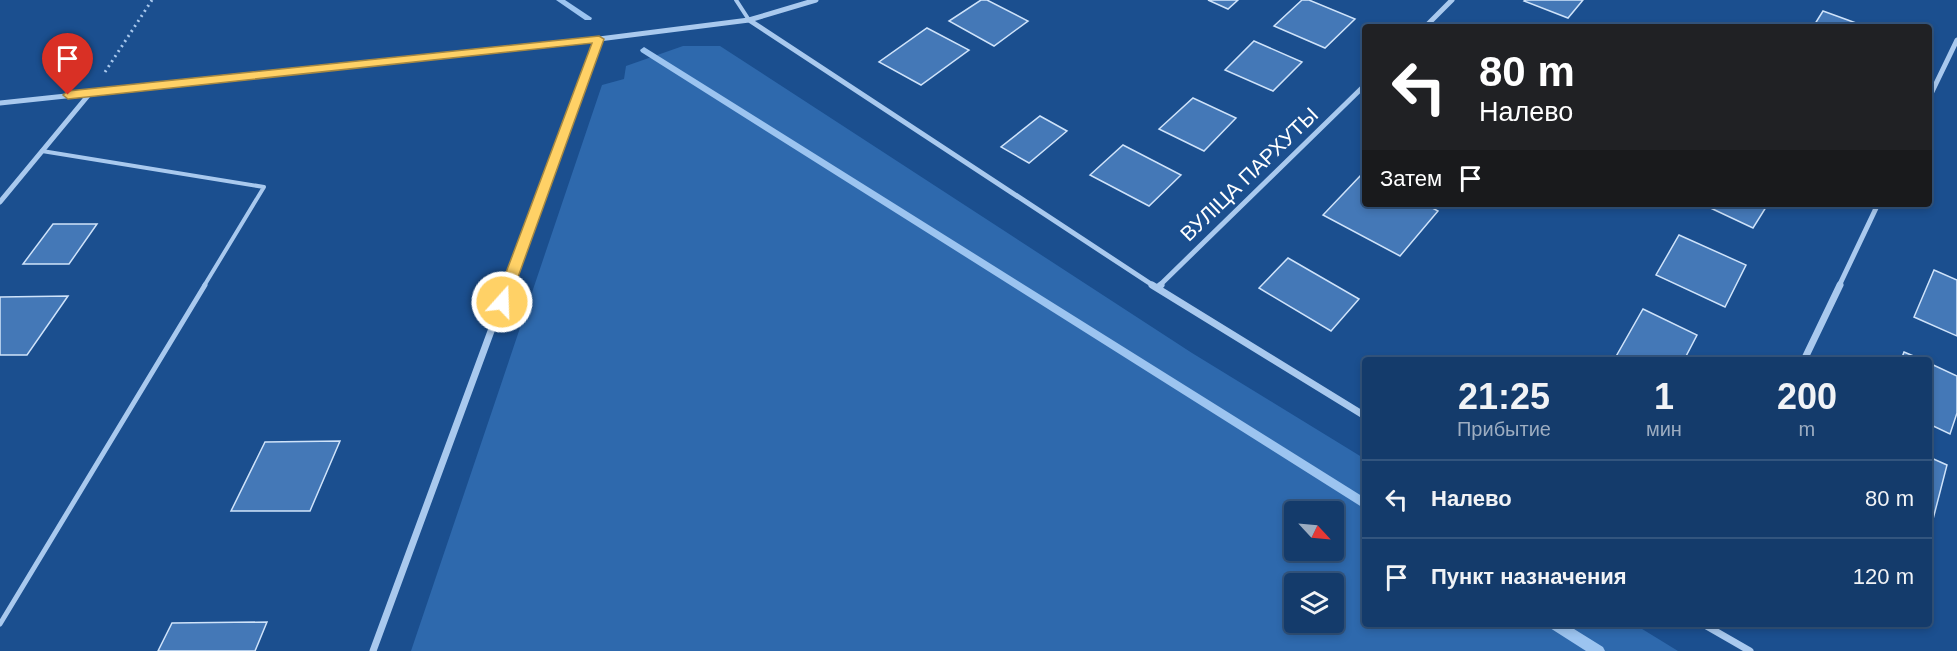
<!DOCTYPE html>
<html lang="ru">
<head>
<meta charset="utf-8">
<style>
  :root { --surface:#143b6b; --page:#1d4271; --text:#f1f3f6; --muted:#9dadc1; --line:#33557e }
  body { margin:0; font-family:Helvetica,sans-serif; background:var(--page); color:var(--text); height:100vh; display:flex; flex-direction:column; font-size:22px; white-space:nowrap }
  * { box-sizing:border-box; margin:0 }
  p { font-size:20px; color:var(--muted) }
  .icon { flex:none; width:33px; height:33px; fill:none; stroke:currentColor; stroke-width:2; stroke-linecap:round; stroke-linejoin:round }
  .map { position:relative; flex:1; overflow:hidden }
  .details { position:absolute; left:1362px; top:357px; width:570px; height:270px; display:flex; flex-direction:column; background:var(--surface); border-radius:6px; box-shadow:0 3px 9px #0003,0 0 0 2px var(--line) }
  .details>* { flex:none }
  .hud { position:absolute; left:1362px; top:24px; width:570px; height:183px; border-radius:6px; box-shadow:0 3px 9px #0003,0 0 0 2px var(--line); background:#202124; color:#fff; overflow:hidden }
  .needle { width:39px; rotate:116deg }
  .tools { position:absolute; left:1284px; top:501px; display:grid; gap:12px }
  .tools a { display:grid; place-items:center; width:60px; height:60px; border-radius:6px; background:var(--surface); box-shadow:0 3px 9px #0003,0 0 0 2px var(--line); font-size:30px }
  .pin { position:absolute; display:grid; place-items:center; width:51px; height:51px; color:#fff; margin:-62px -26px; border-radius:50% 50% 50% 0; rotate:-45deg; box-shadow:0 0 6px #0007 }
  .pin .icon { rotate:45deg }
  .me { position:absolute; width:66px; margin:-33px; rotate:20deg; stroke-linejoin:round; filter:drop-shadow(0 0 4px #0008) }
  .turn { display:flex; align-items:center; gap:21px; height:126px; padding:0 18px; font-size:27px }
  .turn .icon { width:78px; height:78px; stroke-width:2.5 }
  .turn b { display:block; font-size:42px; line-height:51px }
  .then { display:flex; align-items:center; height:57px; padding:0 18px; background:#0003; gap:12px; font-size:22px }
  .eta { display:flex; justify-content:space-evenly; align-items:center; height:102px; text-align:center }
  .eta b { font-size:36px; font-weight:700; line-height:42px }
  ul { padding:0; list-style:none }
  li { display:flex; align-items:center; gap:18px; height:78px; padding:0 18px; border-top:2px solid var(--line) }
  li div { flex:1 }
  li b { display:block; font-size:22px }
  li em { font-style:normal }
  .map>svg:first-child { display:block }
  .green { fill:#2e69ad; fill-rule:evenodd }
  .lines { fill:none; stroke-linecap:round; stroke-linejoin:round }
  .stream { fill:#9cc4f0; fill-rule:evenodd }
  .building { fill:#4478b7; stroke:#cfe3fa; stroke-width:1.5 }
  .path { stroke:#a9c9ee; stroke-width:3; stroke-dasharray:2 4; stroke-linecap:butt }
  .lane-far1 { stroke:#a9c9ee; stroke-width:4 }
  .lane { stroke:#a9c9ee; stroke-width:5 }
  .street-far1 { stroke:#a9c9ee; stroke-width:5 }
  .street { stroke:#a9c9ee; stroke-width:7 }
  .route { fill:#ffd166; stroke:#a68842; stroke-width:1.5 }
  .labels { text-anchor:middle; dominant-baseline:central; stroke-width:5; stroke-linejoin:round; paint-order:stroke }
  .street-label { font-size:21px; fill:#fff; stroke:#1b4f8f }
</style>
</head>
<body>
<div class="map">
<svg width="1957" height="651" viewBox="0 0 1957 651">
  <rect width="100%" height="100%" fill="#1b4f8f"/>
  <path class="green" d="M683 46H720L1192 353 1365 459V624H1634L1678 651H411L602 85 624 79 626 66ZM1294 512H1334V550H1294ZM1294 584H1334V622H1294Z"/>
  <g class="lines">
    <path class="stream" d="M556 0H565L592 18 591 20H585Z
      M644 47 1365 498V509L641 52 640 50Z
      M1549 624H1566L1603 647 1605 651H1586L1550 628Z"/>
  </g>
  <path class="building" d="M981 0H987L1028 21 994 46 949 21Z
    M1208 0H1238L1228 9Z
    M1302 0H1309L1355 19 1325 48 1274 26Z
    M1583 0 1568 18 1524 1 1525 0Z
    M1823 11 1867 27H1813Z
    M927 28 969 50 921 85 879 62Z
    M1254 41 1302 62 1273 91 1225 70Z
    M1193 98 1236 118 1204 151 1159 129Z
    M1040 116 1067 131 1029 163 1001 147Z
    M1123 145 1181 175 1149 206 1090 175Z
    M1363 173 1365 174V204H1425L1438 211 1400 256 1323 215Z
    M1702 204H1768L1753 228Z
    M53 224H97L69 264H23Z
    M1679 235 1746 265 1725 307 1656 275Z
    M1288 258 1359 299 1331 331 1259 288Z
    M1934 270 1957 280V336L1914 317Z
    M68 296 27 355H0V297Z
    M1643 309 1697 335 1684 360H1614Z
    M1904 352 1923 360H1901Z
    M1929 363 1957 376V413L1950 434 1929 424Z
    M340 441 310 511H231L265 442Z
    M1929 457 1947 465 1931 527 1929 526Z
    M267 622 255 651H158L172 623Z"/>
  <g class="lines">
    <path class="path" d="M105 72 152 0"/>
    <path class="lane-far1" d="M736 0 749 20
      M42 151 264 187 204 286"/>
    <path class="lane" d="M0 624 205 285"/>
    <path class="street-far1" d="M749 20 1154 286
      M1425 27 1452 0
      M1929 98 1957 40
      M0 103 599 39 749 20 816 0
      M0 202 91 92
      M508 286 599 39
      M1159 286 1365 85
      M1839 286 1878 204"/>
    <path class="street" d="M1152 285 1365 416
      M1157 288 1161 285
      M1804 360 1840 285
      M1703 624 1750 651
      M373 651 508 285"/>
  </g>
  <path class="route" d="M599 36 604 39 509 302 502 307 495 302 592 43 68 99 63 95 68 91Z"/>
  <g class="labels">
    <g class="street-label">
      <text transform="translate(1249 174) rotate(-44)">ВУЛІЦА ПАРХУТЫ</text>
    </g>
  </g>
</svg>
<div class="tools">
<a><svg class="needle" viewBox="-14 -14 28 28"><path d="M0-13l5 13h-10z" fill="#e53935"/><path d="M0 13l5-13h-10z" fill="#9dadc1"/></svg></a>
<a><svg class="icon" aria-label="layers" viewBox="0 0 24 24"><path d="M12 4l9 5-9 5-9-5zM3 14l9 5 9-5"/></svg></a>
</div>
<div class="pin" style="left:68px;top:95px;background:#d93025"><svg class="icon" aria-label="arrive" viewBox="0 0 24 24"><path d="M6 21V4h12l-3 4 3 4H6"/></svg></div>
<svg class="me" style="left:502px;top:302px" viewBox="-20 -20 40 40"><circle r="17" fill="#ffd166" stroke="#fff" stroke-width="3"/><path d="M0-11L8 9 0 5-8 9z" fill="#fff"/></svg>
<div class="hud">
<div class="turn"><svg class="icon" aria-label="left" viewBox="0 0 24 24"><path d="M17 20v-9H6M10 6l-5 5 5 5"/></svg><div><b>80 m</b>Налево</div></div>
<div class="then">Затем<svg class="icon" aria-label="arrive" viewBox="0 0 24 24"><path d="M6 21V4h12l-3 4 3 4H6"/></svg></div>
</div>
<section class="details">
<div class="eta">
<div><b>21:25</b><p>Прибытие</p></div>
<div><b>1</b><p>мин</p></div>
<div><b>200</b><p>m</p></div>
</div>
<ul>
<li><svg class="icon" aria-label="left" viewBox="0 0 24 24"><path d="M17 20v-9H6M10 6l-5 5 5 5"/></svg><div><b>Налево</b></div><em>80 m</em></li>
<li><svg class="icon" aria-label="arrive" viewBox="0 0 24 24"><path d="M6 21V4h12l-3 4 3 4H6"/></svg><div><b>Пункт назначения</b></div><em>120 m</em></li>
</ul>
</section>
</div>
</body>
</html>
